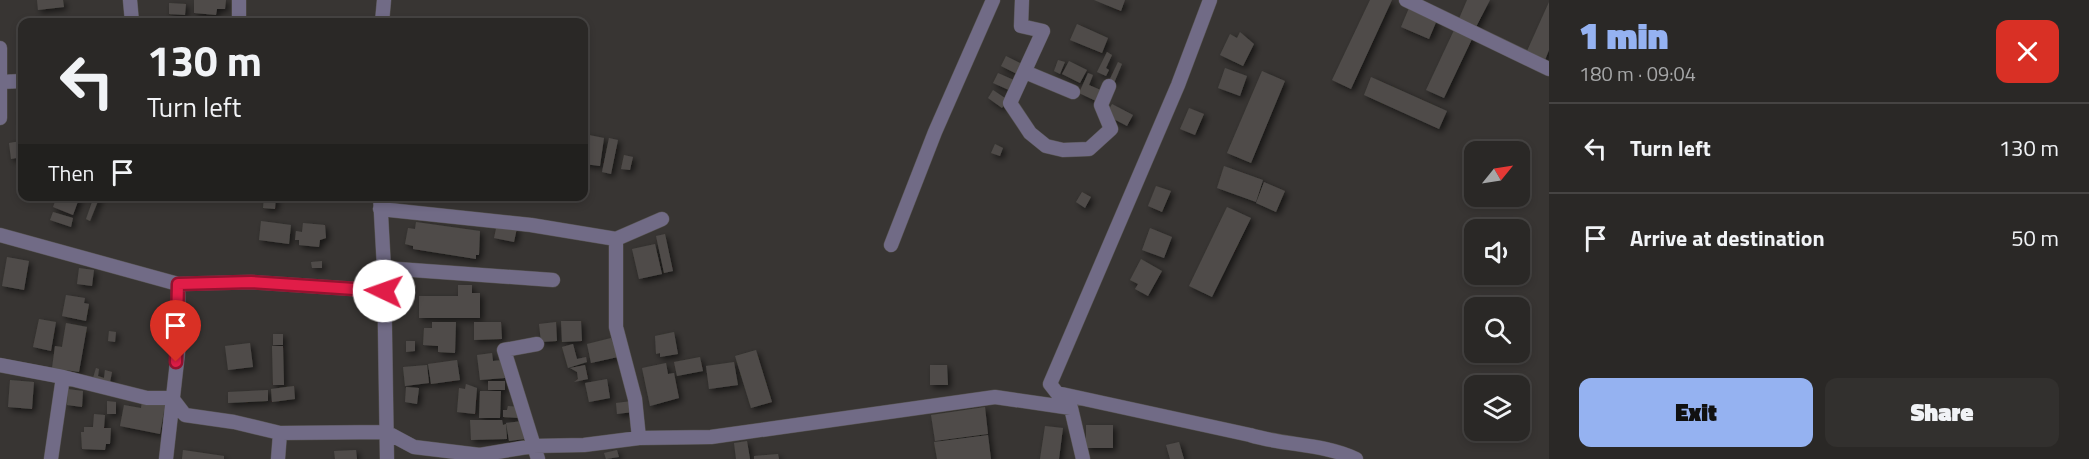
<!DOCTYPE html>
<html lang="en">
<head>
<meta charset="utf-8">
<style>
  :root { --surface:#2a2826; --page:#32302e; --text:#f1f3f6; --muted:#a5a6a7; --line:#464443; --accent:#95b2f1 }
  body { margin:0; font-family:"Titillium Web",sans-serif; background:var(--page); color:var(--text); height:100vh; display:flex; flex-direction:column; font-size:22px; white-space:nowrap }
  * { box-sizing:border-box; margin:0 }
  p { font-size:20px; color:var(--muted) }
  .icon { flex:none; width:33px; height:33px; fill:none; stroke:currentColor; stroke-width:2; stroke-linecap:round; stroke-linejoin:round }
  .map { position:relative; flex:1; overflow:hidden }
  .details { display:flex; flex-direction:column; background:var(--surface); width:540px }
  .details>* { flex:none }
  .banner { position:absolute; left:18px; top:18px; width:570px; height:183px; border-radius:12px; box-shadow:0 3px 9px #0003,0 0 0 2px var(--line); background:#2a2826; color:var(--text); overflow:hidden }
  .needle { width:39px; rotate:60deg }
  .fabs { position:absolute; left:1464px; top:141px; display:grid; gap:12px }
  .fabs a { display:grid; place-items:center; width:66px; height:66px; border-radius:12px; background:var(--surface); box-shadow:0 3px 9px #0003,0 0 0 2px var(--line); font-size:30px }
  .pin { position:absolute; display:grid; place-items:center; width:51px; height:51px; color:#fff; margin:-62px -26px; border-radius:50% 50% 50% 0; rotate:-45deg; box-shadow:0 0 6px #0007 }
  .pin .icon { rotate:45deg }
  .me { position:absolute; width:66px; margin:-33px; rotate:273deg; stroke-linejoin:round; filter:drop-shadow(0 0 4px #0008) }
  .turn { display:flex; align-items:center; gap:21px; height:126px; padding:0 30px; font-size:27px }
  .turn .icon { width:78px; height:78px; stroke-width:2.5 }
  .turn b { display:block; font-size:42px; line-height:51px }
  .then { display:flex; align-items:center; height:57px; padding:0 30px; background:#0003; gap:12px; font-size:22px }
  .round { display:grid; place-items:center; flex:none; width:63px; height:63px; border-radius:12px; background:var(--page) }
  .summary { display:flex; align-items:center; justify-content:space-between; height:102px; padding:0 30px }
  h1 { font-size:36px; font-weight:800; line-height:45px; color:var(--accent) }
  .action { display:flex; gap:12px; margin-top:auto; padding:12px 30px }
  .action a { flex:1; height:69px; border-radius:12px; background:var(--accent); color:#111; font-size:24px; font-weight:800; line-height:69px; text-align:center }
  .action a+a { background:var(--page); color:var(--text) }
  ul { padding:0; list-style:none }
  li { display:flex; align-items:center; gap:18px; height:90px; padding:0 30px; border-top:2px solid var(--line) }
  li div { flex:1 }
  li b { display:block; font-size:22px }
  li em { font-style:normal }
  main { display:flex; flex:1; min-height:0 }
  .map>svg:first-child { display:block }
  .building { fill:#4f4c49; filter:url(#shadow) }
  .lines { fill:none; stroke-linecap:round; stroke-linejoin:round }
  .minor-casing { stroke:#565351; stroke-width:15 }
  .minor { stroke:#716b86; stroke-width:14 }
  .route-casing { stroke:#92132f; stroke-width:15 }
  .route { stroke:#e11d48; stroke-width:10 }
</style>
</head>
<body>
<main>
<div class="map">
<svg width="1549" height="459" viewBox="0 0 1549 459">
  <defs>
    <filter id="shadow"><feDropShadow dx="3" dy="3" stdDeviation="3" flood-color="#0009"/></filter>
  </defs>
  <rect width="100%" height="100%" fill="#383533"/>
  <!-- building -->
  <path class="building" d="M37,0H63L64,7L38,10Z
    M194,0H226L225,9H217L216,15L194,13Z
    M1094,0H1125L1121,11Z
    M1370,0H1392L1351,89L1332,80Z
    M1467,0H1490L1475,29L1458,21Z
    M1549,2V50L1545,60L1527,51Z
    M169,3L186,4L185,15L169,14Z
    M1409,8L1437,20L1429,39L1401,27Z
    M1077,24L1108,38L1102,53L1070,40Z
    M1455,28L1473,37L1444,98L1426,90Z
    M1240,32L1254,44L1243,66L1220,55L1230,34L1237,38Z
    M1107,52L1112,55L1106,68L1109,70L1106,76L1097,72Z
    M1006,56L1024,65L1019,75L1001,66Z
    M1058,60L1065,62L1060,74L1054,71Z
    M1069,61L1087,70L1080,83L1062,74Z
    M1118,62L1122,64L1114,83L1109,81Z
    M1225,68L1247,76L1240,96L1218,88Z
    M1262,71L1285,81L1251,163L1227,153Z
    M998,73L1016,81L1011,91L993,83Z
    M1088,73L1093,75L1089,85L1103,91L1098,102L1079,93Z
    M1371,77L1447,111L1439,129L1364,95Z
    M993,90L1008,100L1002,108L988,98Z
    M1112,104L1133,115L1127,126L1106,115Z
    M1189,108L1204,114L1195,135L1180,129Z
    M18,109H22V125H19Z
    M584,134L604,138L600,166L584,164Z
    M609,138L618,140L611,174L602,172Z
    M21,141L22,157L11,159L9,143Z
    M995,144L1003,148L1000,156L991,153Z
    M624,155L633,157L630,170L621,169Z
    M1224,166L1263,180L1256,202L1217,188Z
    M1264,182L1285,191L1276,212L1256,203Z
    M1156,186L1171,191L1162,212L1148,206Z
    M1082,192L1091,197L1085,208L1076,202Z
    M57,196H80L73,215L53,207Z
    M87,196H100L90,221L86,219L93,199Z
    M264,196H276L275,209L263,208Z
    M1227,207L1251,218L1212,297L1189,286Z
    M53,212L73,218L71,227L50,220Z
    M261,221L291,225L289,244L259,240Z
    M416,222L480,231L479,255H476V259L413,249V246L405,244L408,228L415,229Z
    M303,223L325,225L326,238L320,240L319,247L299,245V240H295L296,231L302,232Z
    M497,224L517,228L514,242L494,238Z
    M1150,228L1172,237L1164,258L1142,250Z
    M665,234L673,271L664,273L656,236Z
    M655,244L662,274L639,279L632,249Z
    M7,257L29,261L24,290L2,286Z
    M1141,259L1162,271L1148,296L1135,289L1138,284L1130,280Z
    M322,261V268H312L311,262Z
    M79,268L94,270L92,286L77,284Z
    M458,285H472V293H480V318H419V296H458Z
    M66,295L85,298L84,303L89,304L86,321L62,316Z
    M39,319L56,322L51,351L33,347Z
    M561,321H581L582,341L562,342Z
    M432,322H456L455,353L438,352V346L423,345L424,328H432Z
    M474,322H501L502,339L474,340Z
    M556,322L557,341L541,342L539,324Z
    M66,323L87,327L79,372L52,368L55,346L62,347Z
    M109,331L116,332L115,342L108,341Z
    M674,332L678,354L660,357V353L656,354L655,336Z
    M273,334H283V345H273Z
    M611,338L618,357L591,363L587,344Z
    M406,341H415V351L406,352Z
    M250,343L253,367L228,370L225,346Z
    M573,344L577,359L586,357L587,362L568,368L562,347Z
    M272,346H283L284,385H273Z
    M756,350L772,402L751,408L735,356Z
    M492,353L493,361L503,360L505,378L480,380L477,355Z
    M700,357L703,371L677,376L674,362Z
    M457,360L460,380L431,384L428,364Z
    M734,362L738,385L709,389L706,366Z
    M666,363L668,374L674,373L679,398L650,406L642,368Z
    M427,365L429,383L405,386L403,367Z
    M585,365L588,379L574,382L578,379L577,372L570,368Z
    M930,365H947L948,385H930Z
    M96,368L99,369L98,376L104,378L105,370L112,372L110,382L93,378Z
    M607,379L610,398L589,402L585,383Z
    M10,380L34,382L32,409L8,407Z
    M488,381H505V390H488Z
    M466,384L477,388L475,414L457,412L459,388L465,389Z
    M294,386L295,399L272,402L271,389Z
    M406,387L419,388L417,404L405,402Z
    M68,389L83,391L82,407L67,405Z
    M268,390V401L228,403V392Z
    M480,391H501L500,418H479Z
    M107,401L116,402V414H107Z
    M142,401L165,405L160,434L120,426L124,405L141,408Z
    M632,401L633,412L617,414L616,403Z
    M508,406L520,407L519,418L503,417V410H507Z
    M985,407L988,434L935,441L931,415Z
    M94,414L105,415L104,428H111L110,444H106L105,450L82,449L81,432H84V427H93Z
    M470,420H502L503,425L506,424L507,439L471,440Z
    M523,421L525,439L509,441L506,423Z
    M1086,425H1113V448H1086Z
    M1045,426L1063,428L1059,459H1040Z
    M988,435L991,459H937L934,442Z
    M747,441L750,459H736L734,443Z
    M1179,442L1184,459H1170L1166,445Z
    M183,450L224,456V459H182Z
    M356,450L357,459H335L334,451Z
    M617,450L619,457L606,459L604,453Z
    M778,454L779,459H754V456Z"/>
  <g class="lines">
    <!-- minor casing -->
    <g class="minor-casing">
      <path id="minor" d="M130,0L132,22
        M1022,0L1021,26L1043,31L1010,103L1030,133L1046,146L1063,150L1089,149L1111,129L1101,105L1109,86
        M1210,0L1178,85L1050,384L1057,393L1250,435C1286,446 1322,443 1356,459
        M1406,0L1549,69
        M239,22V0
        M382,22L384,0
        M0,48V118
        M1025,72L1073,92
        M1,82L22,81
        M380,196L384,268L387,459
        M380,209L531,225L616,239L662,219
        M0,235L178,284L251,282L384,291
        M616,239V327L635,399L639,438
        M891,245L935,132L993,0
        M384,268L553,280
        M537,344L504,350L538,459
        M0,365L63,377
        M172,398L185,415L234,422L280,433L386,432L414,447L480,455L533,446L584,445L639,438L711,437L995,397L1071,408L1083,459
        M51,459L63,377L147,398H172
        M166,459L179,344L178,284
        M278,459L280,433"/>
    </g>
    <!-- minor -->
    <use href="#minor" class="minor"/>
  </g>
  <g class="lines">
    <!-- route casing -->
    <g class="route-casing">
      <path id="route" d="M176,362L178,284L251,282L384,291"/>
    </g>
    <!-- route -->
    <use href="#route" class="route"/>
  </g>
</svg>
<div class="fabs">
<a><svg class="needle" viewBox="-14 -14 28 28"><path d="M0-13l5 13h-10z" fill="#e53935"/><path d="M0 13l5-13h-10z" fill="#a5a6a7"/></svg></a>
<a><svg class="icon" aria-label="sound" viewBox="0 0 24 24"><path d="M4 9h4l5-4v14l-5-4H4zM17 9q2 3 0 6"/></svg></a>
<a><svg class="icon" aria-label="search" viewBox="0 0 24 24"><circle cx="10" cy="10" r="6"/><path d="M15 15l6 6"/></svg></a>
<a><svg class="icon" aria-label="layers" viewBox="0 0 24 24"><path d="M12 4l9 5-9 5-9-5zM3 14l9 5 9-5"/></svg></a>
</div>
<div class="pin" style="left:176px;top:362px;background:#d93025"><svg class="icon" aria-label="arrive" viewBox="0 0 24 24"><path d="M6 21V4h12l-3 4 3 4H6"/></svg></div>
<svg class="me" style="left:384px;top:291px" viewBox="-20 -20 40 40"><circle r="19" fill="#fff"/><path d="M0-13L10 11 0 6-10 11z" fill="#e11d48"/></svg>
<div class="banner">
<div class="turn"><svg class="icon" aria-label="left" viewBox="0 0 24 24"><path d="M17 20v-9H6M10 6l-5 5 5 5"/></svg><div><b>130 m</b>Turn left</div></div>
<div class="then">Then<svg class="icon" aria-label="arrive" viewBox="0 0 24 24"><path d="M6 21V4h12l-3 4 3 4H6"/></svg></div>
</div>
</div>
<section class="details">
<div class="summary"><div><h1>1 min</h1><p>180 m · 09:04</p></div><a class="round" style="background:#d93025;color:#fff"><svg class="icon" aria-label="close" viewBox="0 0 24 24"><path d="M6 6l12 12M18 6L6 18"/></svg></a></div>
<ul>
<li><svg class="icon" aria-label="left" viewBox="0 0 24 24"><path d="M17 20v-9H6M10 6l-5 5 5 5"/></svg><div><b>Turn left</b></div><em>130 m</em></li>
<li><svg class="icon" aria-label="arrive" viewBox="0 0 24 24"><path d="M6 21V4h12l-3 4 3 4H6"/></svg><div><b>Arrive at destination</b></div><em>50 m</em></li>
</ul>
<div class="action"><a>Exit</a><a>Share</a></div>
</section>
</main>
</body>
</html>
